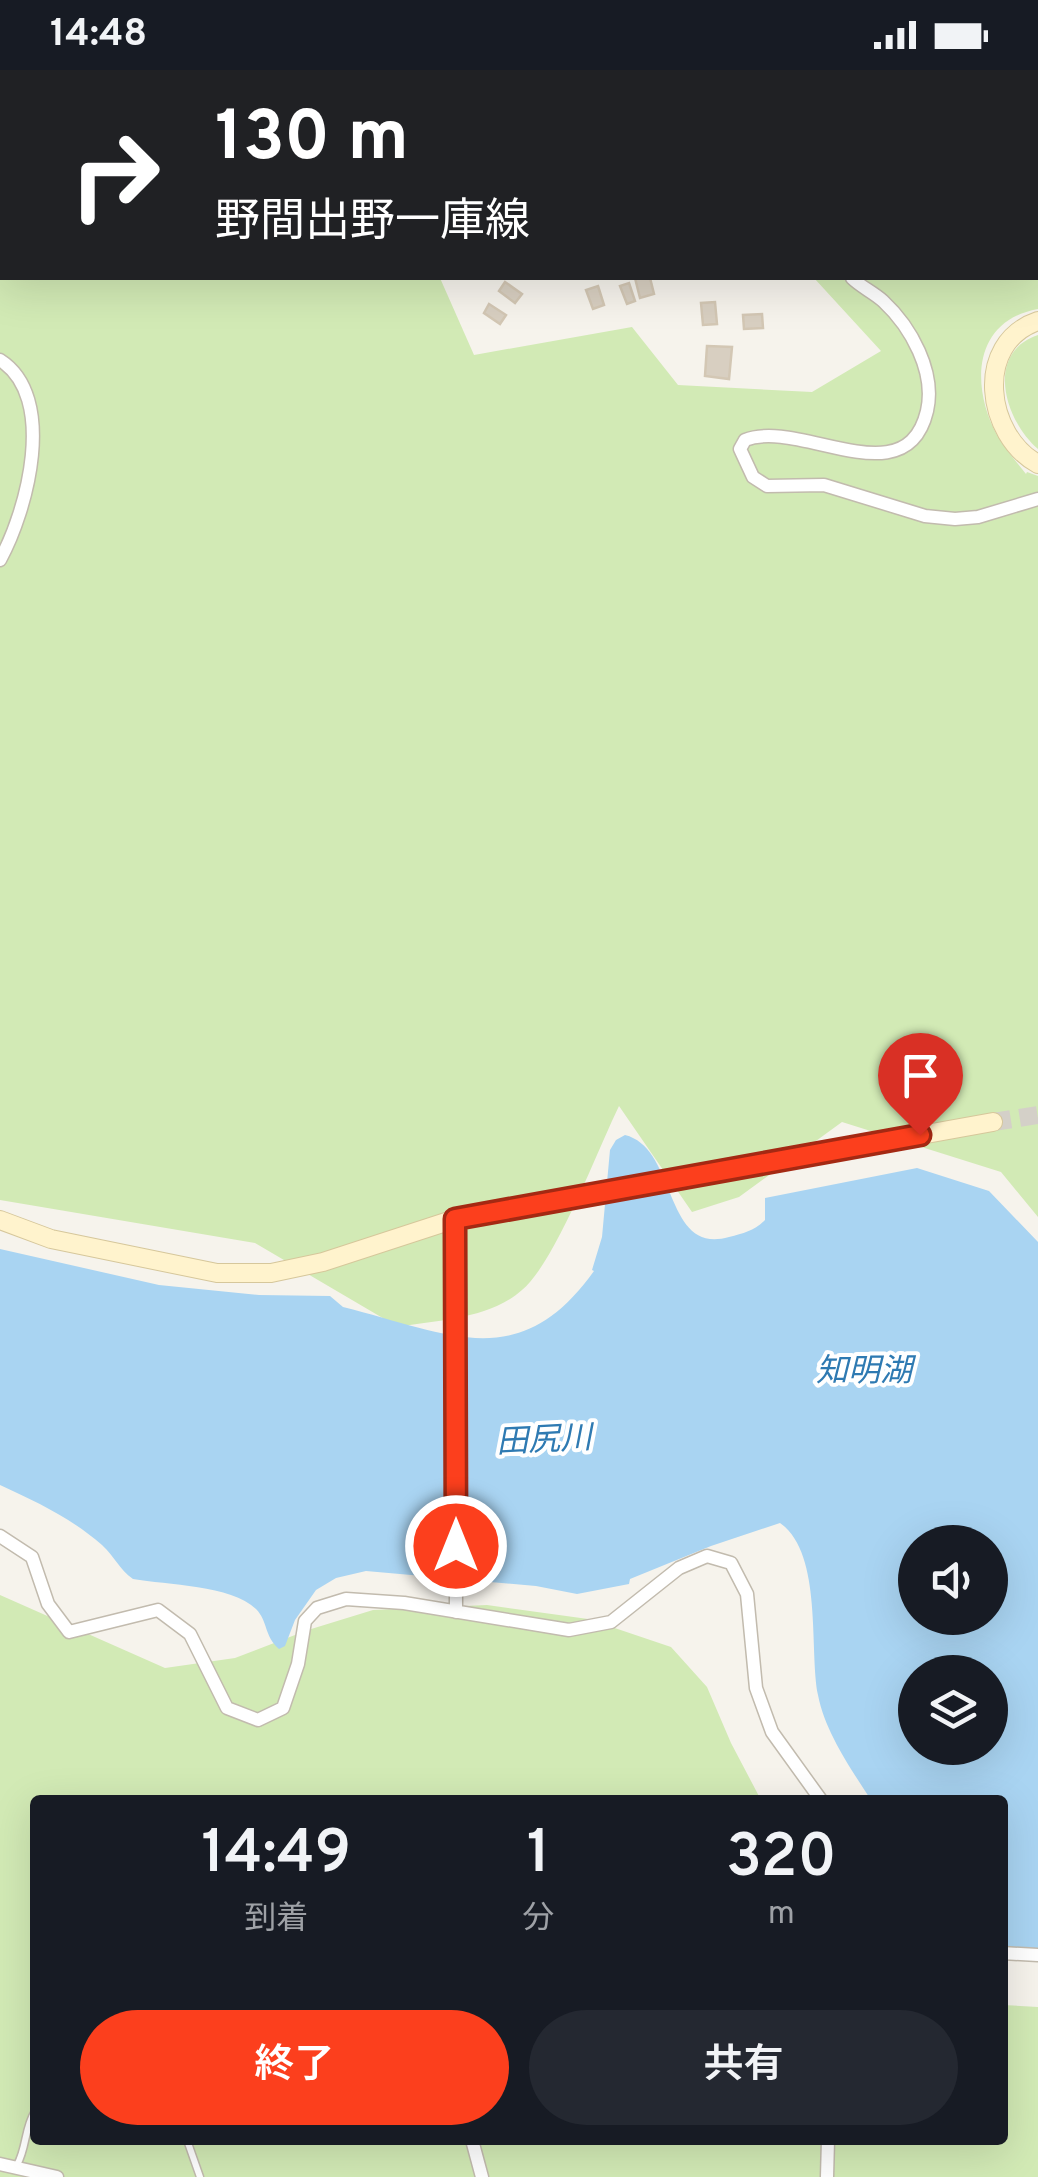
<!DOCTYPE html>
<html lang="ja">
<head>
<meta charset="utf-8">
<style>
  :root { --surface:#171b24; --page:#242831; --text:#f1f3f6; --muted:#9ea1a6; --accent:#fc3f1d }
  body { margin:0; font-family:Overpass,"Noto Sans JP",sans-serif; background:var(--page); color:var(--text); height:100vh; display:flex; flex-direction:column; font-size:38px; white-space:nowrap }
  * { box-sizing:border-box; margin:0 }
  p { font-size:32px; color:var(--muted) }
  .icon { flex:none; width:55px; height:55px; fill:none; stroke:currentColor; stroke-width:2; stroke-linecap:round; stroke-linejoin:round }
  .map { position:relative; flex:1; overflow:hidden }
  .details { position:absolute; left:30px; top:1725px; width:978px; height:350px; display:flex; flex-direction:column; background:var(--surface); border-radius:10px; box-shadow:0 10px 40px #0002 }
  .details>* { flex:none }
  .banner { position:absolute; left:0px; top:0px; width:1040px; height:210px; box-shadow:0 10px 40px #0002; background:#202124; color:#fff; overflow:hidden }
  .tools { position:absolute; left:898px; top:1455px; display:grid; gap:20px }
  .tools a { display:grid; place-items:center; width:110px; height:110px; border-radius:50%; background:var(--surface); box-shadow:0 10px 40px #0002; font-size:50px }
  .pin { position:absolute; display:grid; place-items:center; width:85px; height:85px; color:#fff; margin:-102px -42px; border-radius:50% 50% 50% 0; rotate:-45deg; box-shadow:0 0 10px #0007 }
  .pin .icon { rotate:45deg }
  .me { position:absolute; width:110px; margin:-55px; rotate:0deg; stroke-linejoin:round; filter:drop-shadow(0 0 8px #0008) }
  .turn { display:flex; align-items:center; gap:35px; height:210px; padding:0 50px; font-size:45px }
  .turn .icon { width:130px; height:130px; stroke-width:2.5 }
  .turn b { display:block; font-size:70px; line-height:85px }
  .eta { display:flex; justify-content:space-evenly; align-items:center; height:170px; text-align:center }
  .eta b { font-size:60px; font-weight:600; line-height:70px }
  .button { display:flex; gap:20px; margin-top:auto; padding:20px 50px }
  .button a { flex:1; height:115px; border-radius:60px; background:var(--accent); color:#fff; font-size:40px; font-weight:600; line-height:115px; text-align:center }
  .button a+a { background:var(--page); color:var(--text) }
  .status { display:flex; justify-content:space-between; align-items:center; height:70px; padding:0 50px; background:var(--surface); direction:ltr }
  .status svg { height:28px; fill:currentColor }
  .map>svg:first-child { display:block }
  .green { fill:#d2eab5 }
  .water { fill:#a9d4f2; fill-rule:evenodd }
  .building { fill:#d8cfc1; stroke:#d3c7b4; stroke-width:2.5 }
  .lines { fill:none; stroke-linecap:round; stroke-linejoin:round }
  .secondary-tunnel { stroke:#d4d0c8; stroke-width:18; stroke-dasharray:18 9; stroke-linecap:butt }
  .lane-casing { stroke:#c2bbae; stroke-width:9 }
  .street-casing { stroke:#c2bbae; stroke-width:15 }
  .secondary-casing { stroke:#d6c79b; stroke-width:20 }
  .lane { stroke:#fff; stroke-width:6 }
  .street { stroke:#fff; stroke-width:12 }
  .secondary { stroke:#fff3cd; stroke-width:18 }
  .route-casing { stroke:#a42913; stroke-width:25 }
  .route { stroke:#fc3f1d; stroke-width:18 }
  .labels { text-anchor:middle; stroke-width:8; stroke-linejoin:round; paint-order:stroke }
  .water-label { font-size:32px; font-style:italic; fill:#2e7ab2; stroke:#fff }
</style>
</head>
<body>
<div class="status"><b>14:48</b><svg viewBox="0 0 49 12"><path d="M0 12V9h3v3zM5 12V6h3v6zM10 12V3h3v9zM15 12V0h3v12zM26 1h20v11H26zM47 4h2v5h-2z"/></svg></div>
<div class="map">
<svg width="1038" height="2107" viewBox="0 0 1038 2107">
  <rect width="100%" height="100%" fill="#f6f3ec"/>
  <!-- green -->
  <path class="green" d="M0,0L224,2H2V208H440L474,285L632,257L678,315L812,322L881,281L814,208H1038V120V239C972,251 971,317 997,365C1005,379 1016,391 1026,404L1027,402L1038,406V1147L1001,1102L842,1052L739,1127L692,1142L619,1036C598,1079 555,1193 522,1220C490,1249 438,1250 398,1257L255,1173L0,1130Z
    M892,0H1038V99V2H887Z
    M1038,265V379C1005,351 984,283 1038,265Z
    M0,1525L165,1598L235,1588L308,1560L373,1540L487,1535L588,1549L671,1577L707,1617L731,1673L761,1730H35V2070H1002L1003,1935L1038,1937V2107H0Z"/>
  <!-- water -->
  <path class="water" d="M625,1065C678,1078 663,1186 729,1167C744,1163 754,1161 765,1150V1128L917,1098L989,1121L1038,1172V1883L1003,1877L1002,1730H871C851,1699 825,1662 818,1625C809,1579 823,1483 780,1453L711,1476L630,1509L629,1514L577,1524L536,1516L366,1501L336,1508L316,1520L295,1550L285,1576L279,1579C264,1566 268,1551 256,1539C231,1515 167,1515 133,1509C119,1499 115,1487 102,1475C71,1448 37,1432 0,1415V1179L159,1215L259,1225L330,1226L343,1237C448,1263 519,1306 594,1201L592,1200L602,1167L610,1080L616,1070ZM915,1472H990V1548H915ZM915,1602H990V1678H915Z"/>
  <!-- building -->
  <path class="building" d="M635,208H650L654,224L640,228Z
    M505,212L522,224L515,233L499,221Z
    M629,213L635,231L627,234L620,216Z
    M598,216L604,235L593,239L586,220Z
    M715,232L717,254L703,255L701,233Z
    M489,234L506,245L500,254L484,243Z
    M762,244L763,258L744,259L743,245Z
    M707,276L732,277L729,309L705,306Z"/>
  <g class="lines">
    <!-- secondary-tunnel -->
    <path class="secondary-tunnel" d="M993,1052L1038,1045"/>
    <!-- lane casing -->
    <g class="lane-casing">
      <path id="lane" d="M187,2070L200,2107
        M17,2095C27,2077 24,2059 35,2041"/>
    </g>
    <!-- street casing -->
    <g class="street-casing">
      <path id="street" d="M398,0V2
        M584,0L585,2
        M852,208C861,217 873,222 883,231C911,257 936,302 927,341C906,429 800,348 745,370L740,379L753,407L767,416L824,415L925,446L955,449L978,447L1038,429
        M0,290C58,327 27,441 0,490
        M455,1149L456,1542
        M0,1466L32,1487L48,1534L69,1562L158,1540L190,1564L227,1638L258,1650L283,1638L298,1594L305,1551L317,1538L346,1529L404,1533L569,1560L611,1552L679,1498L707,1486L731,1493L747,1524L756,1618L772,1662L821,1730
        M1002,1883L1038,1885
        M472,2070L482,2107
        M0,2094L57,2107
        M827,2107L828,2070"/>
    </g>
    <!-- secondary casing -->
    <g class="secondary-casing">
      <path id="secondary" d="M617,0L618,2
        M1038,251C973,273 986,366 1038,394
        M0,1150L51,1169L217,1203H271L323,1192L455,1149L993,1052"/>
    </g>
    <!-- lane -->
    <use href="#lane" class="lane"/>
    <!-- street -->
    <use href="#street" class="street"/>
    <!-- secondary -->
    <use href="#secondary" class="secondary"/>
  </g>
  <g class="lines">
    <!-- route casing -->
    <g class="route-casing">
      <path id="route" d="M456,1476L455,1149L920,1065"/>
    </g>
    <!-- route -->
    <use href="#route" class="route"/>
  </g>
  <g class="labels">
    <!-- water labels -->
    <g class="water-label">
      <text x="864" y="1311">知明湖</text>
      <text transform="translate(544 1369) rotate(-3)" y="11">田尻川</text>
    </g>
  </g>
</svg>
<div class="tools">
<a><svg class="icon" aria-label="sound" viewBox="0 0 24 24"><path d="M4 9h4l5-4v14l-5-4H4zM17 9q2 3 0 6"/></svg></a>
<a><svg class="icon" aria-label="layers" viewBox="0 0 24 24"><path d="M12 4l9 5-9 5-9-5zM3 14l9 5 9-5"/></svg></a>
</div>
<div class="pin" style="left:920px;top:1065px;background:#d93025"><svg class="icon" aria-label="arrive" viewBox="0 0 24 24"><path d="M6 21V4h12l-3 4 3 4H6"/></svg></div>
<svg class="me" style="left:456px;top:1476px" viewBox="-20 -20 40 40"><circle r="17" fill="#fc3f1d" stroke="#fff" stroke-width="3"/><path d="M0-11L8 9 0 5-8 9z" fill="#fff"/></svg>
<div class="banner">
<div class="turn"><svg class="icon" aria-label="right" viewBox="0 0 24 24"><path d="M7 20v-9h11M14 6l5 5-5 5"/></svg><div><b>130 m</b>野間出野一庫線</div></div>
</div>
<section class="details">
<div class="eta">
<div><b>14:49</b><p>到着</p></div>
<div><b>1</b><p>分</p></div>
<div><b>320</b><p>m</p></div>
</div>
<div class="button"><a>終了</a><a>共有</a></div>
</section>
</div>
</body>
</html>
